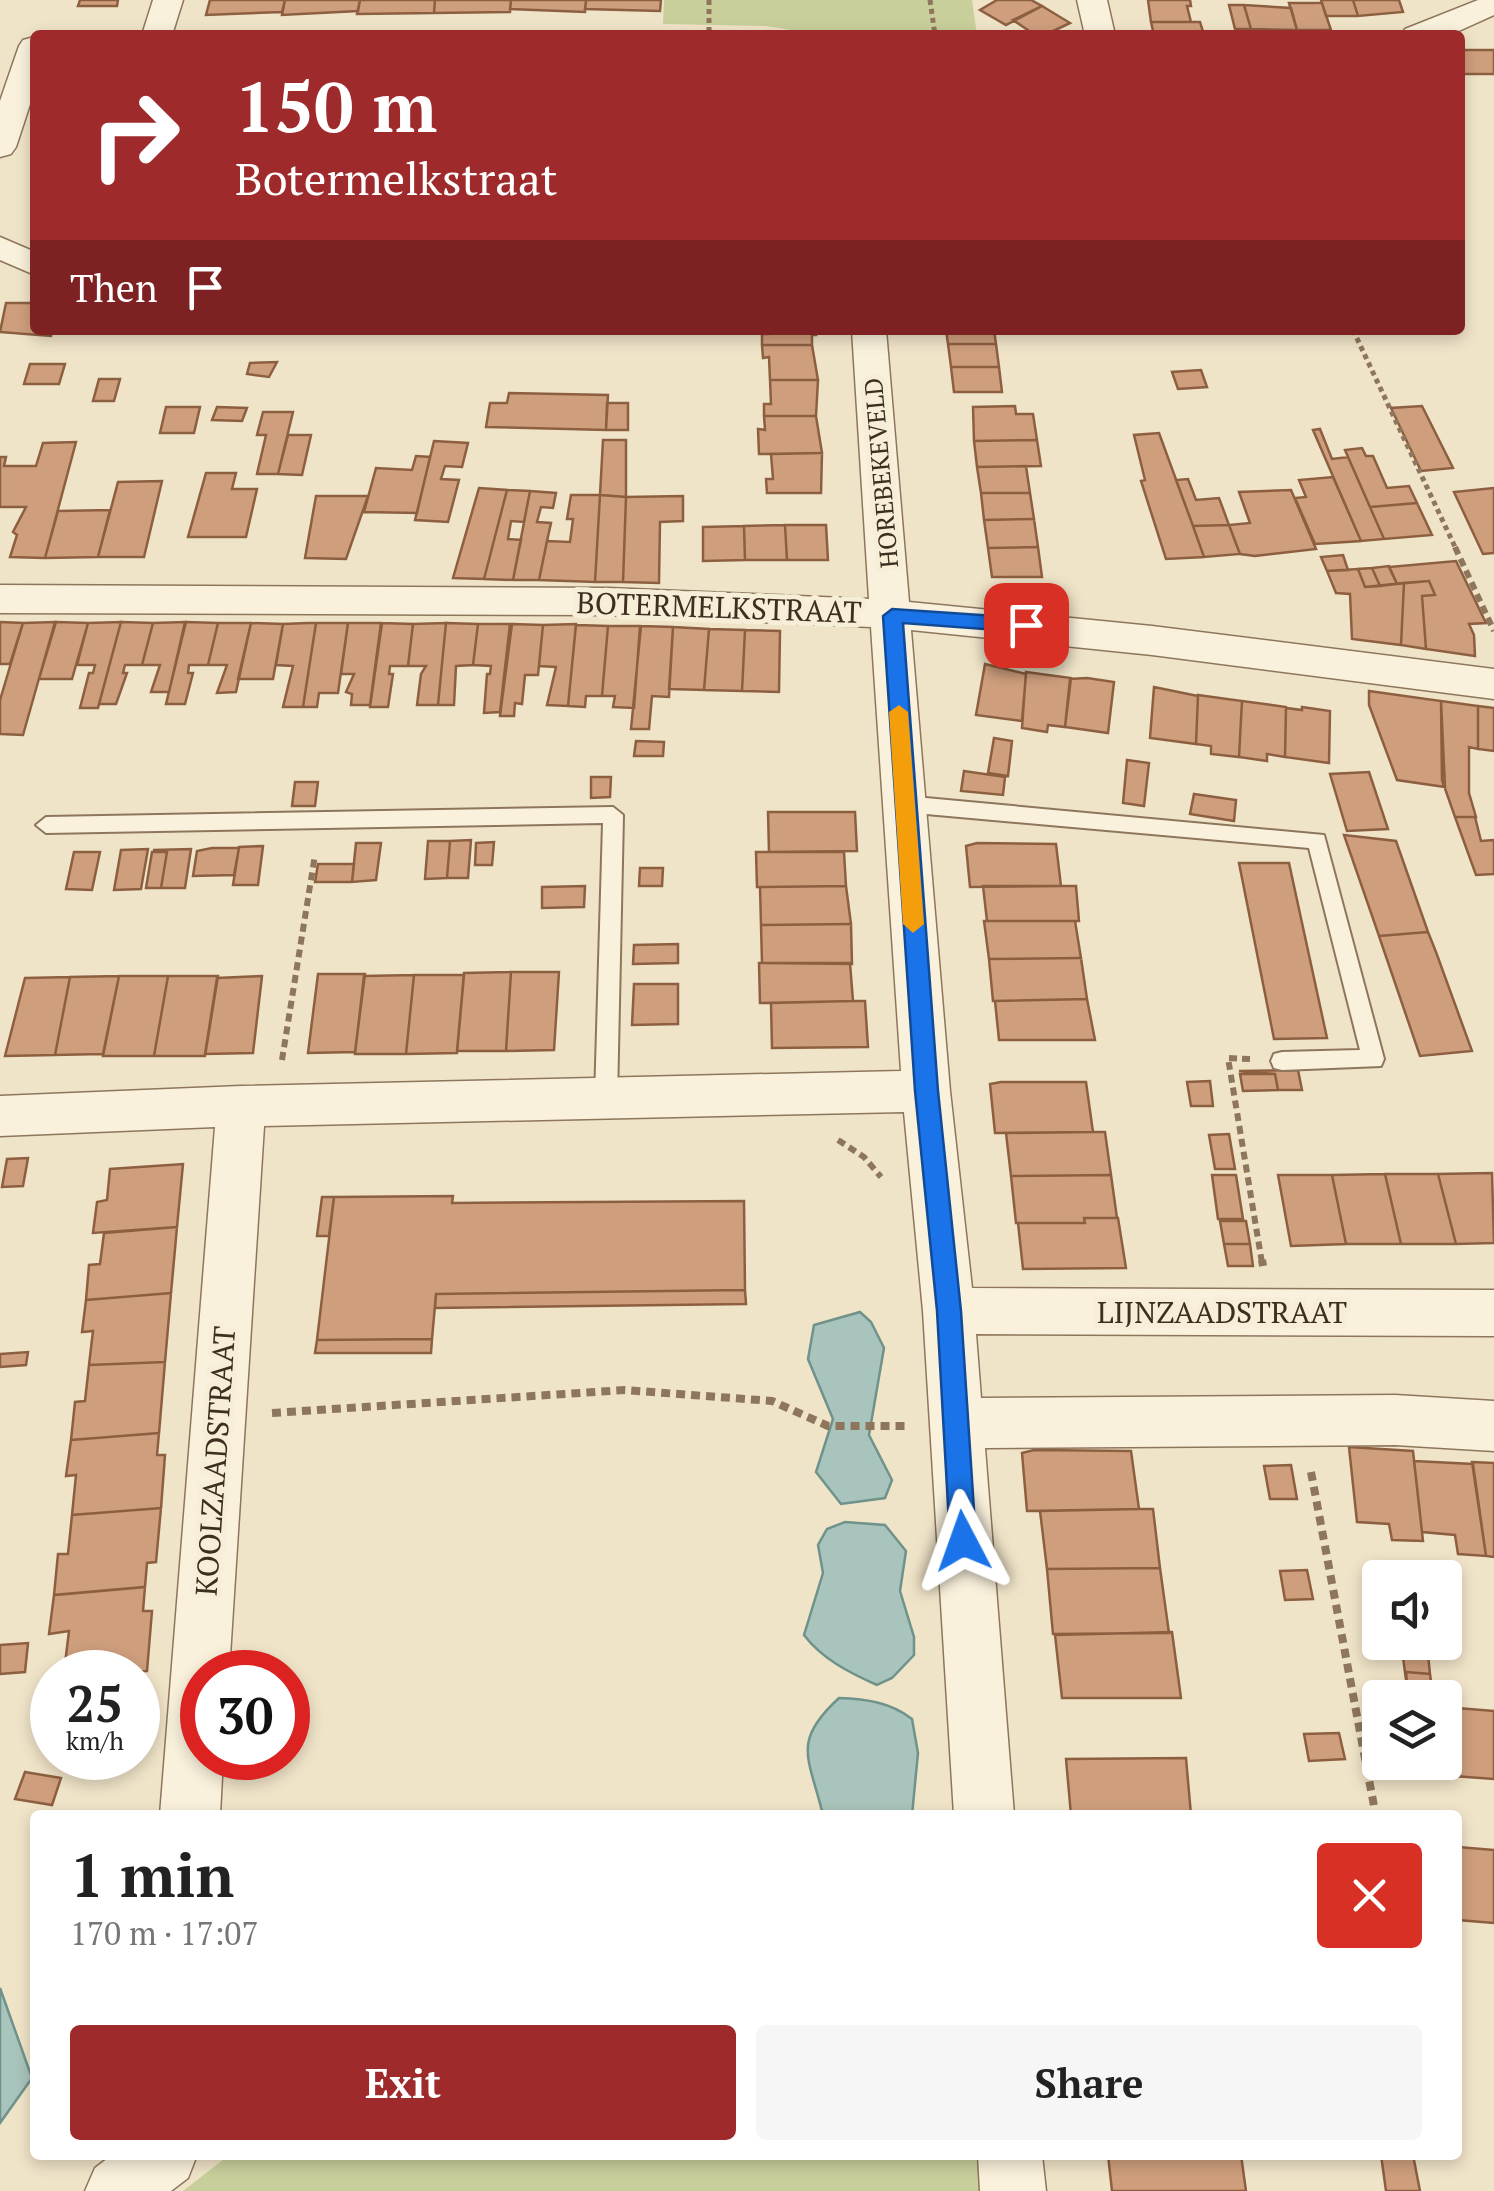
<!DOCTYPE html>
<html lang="en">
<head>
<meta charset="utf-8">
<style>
  :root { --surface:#fff; --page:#f6f6f6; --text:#222; --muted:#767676; --accent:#9e2a2b }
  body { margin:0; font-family:"PT Serif",serif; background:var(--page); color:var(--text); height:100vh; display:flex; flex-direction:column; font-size:38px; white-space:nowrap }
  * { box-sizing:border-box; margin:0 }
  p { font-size:32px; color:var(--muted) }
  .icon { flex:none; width:55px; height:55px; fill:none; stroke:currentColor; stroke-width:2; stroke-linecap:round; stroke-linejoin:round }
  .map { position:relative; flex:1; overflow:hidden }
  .sheet { position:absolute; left:30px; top:1810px; width:1432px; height:350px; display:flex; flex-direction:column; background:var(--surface); border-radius:10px; box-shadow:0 5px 15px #0003 }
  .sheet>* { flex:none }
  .hud { position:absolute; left:30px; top:30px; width:1435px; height:305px; border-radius:10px; box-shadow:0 5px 15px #0003; background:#9e2a2b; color:#fff; overflow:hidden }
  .buttons { position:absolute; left:1362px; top:1560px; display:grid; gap:20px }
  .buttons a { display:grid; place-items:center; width:100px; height:100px; border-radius:10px; background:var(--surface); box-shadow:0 5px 15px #0003; font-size:50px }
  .speed { position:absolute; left:30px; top:1650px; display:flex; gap:20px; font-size:50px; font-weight:700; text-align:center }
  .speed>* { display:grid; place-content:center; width:130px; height:130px; border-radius:50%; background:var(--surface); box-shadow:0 5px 15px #0003; line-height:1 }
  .speed small { font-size:25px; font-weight:400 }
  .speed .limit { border:15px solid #d22; background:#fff; color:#111 }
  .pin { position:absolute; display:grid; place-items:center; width:85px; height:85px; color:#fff; margin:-42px; border-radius:20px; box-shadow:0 5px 15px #0006 }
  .me { position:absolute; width:110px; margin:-55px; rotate:356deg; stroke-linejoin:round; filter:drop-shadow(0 0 8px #0008) }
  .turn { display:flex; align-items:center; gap:35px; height:210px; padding:0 40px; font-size:45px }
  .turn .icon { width:130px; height:130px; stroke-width:2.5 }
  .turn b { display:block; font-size:70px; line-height:85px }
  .then { display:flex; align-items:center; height:95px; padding:0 40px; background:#0003; gap:20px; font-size:38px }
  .round { display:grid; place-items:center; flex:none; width:105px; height:105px; border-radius:10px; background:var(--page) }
  .overview { display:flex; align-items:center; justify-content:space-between; height:170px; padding:0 40px }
  h1 { font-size:60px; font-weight:700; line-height:75px }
  .primary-button { display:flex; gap:20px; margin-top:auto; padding:20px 40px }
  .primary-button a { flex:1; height:115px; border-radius:10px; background:var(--accent); color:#fff; font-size:40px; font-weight:700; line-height:115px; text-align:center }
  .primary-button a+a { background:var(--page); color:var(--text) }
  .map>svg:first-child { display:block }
  .green { fill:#c9cf9b }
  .water { fill:#a9c4bc; stroke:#6f938a; stroke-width:2.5 }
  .building { fill:#cf9f7d; stroke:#8d5f41; stroke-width:2.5 }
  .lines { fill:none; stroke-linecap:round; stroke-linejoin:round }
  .lane-casing { stroke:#8d765c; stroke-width:4 }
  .street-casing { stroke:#8d765c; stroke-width:3 }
  .path-far2 { stroke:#8d765c; stroke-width:5; stroke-dasharray:5 4; stroke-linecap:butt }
  .path-far1 { stroke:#8d765c; stroke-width:6; stroke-dasharray:8 5; stroke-linecap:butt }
  .path { stroke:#8d765c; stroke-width:8; stroke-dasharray:9 6; stroke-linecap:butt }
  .lane { fill:#faf1dc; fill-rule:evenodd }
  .street { fill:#faf1dc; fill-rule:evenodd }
  .route { fill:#1a73e8; stroke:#114b97; stroke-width:2.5 }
  .slow { fill:#f59e0b }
  .labels { text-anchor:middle; stroke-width:10; stroke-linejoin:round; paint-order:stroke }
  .far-street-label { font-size:25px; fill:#3d2e20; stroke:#f7eed8 }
  .street-label { font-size:30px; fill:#3d2e20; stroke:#f7eed8 }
</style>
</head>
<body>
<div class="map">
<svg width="1494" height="2191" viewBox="0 0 1494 2191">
  <rect width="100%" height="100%" fill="#f0e4c8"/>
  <!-- green -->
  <path class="green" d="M664,0H972L977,35H824L765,26L663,24Z
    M246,2155H980L982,2191H183L228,2156Z"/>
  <!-- water -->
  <path class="water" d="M860,1312L871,1322L884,1348L869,1435L892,1480L885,1498L841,1504L816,1472L833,1419L808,1359L814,1325Z
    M845,1522L885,1525L906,1551L900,1591L914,1637V1655L892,1678L877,1685C850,1673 822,1659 804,1635L823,1573L818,1545L827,1529Z
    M839,1698C866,1699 890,1702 912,1719L918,1753L912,1815H823C809,1757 791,1742 839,1698Z
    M0,1988L32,2078L0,2123Z"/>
  <!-- building -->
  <path class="building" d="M80,0H118L117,6H78Z
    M210,0H285L282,12L206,15Z
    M285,0H360L358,11L282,15Z
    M360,0H435L434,13L357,14Z
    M435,0H511L510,12L434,13Z
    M511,0H586L585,12L510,9Z
    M586,0H661L660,11L585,9Z
    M997,0H1031L1042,6L1006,25L980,10Z
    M1148,0H1190L1191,6H1187L1191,22H1151Z
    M1321,0H1353L1358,16H1326Z
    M1353,0H1399L1403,12L1358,16Z
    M1289,3H1322L1331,30H1297Z
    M1229,5H1244L1251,29H1235Z
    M1244,5L1291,8L1297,30L1251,29Z
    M1042,6L1070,23L1045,35H1035L1013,20Z
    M1151,22H1200L1204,35H1154Z
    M1460,50H1494V74H1460Z
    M6,303H35V330H52L51,336L0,332Z
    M768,330H815L816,335H812V345H762V334H768Z
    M946,330H994L996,344H948Z
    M948,344H996L999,367H951Z
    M762,345H812L818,380H770L769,357L763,358Z
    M277,362L269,377L247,374L250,363Z
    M30,364H65L59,384H24Z
    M951,367H999L1002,392H954Z
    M1201,370L1207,387L1178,389L1172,372Z
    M99,379H120L114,401H93Z
    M770,380H818L816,416H764V404H771Z
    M509,393L608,395L606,430L486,427L490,403H507Z
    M607,403H628V430H606Z
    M1015,406L1016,414H1033L1037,440L974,441L973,407Z
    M1422,406L1453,468L1421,471L1391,408Z
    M166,407H200L194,433H160Z
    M217,407L247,408L242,421L212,420Z
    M263,412H293L278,474H257L266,435H257Z
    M764,416H816L822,453L759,454L758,429L765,430Z
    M1320,429L1332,459L1348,457L1384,539L1361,541L1313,430Z
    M1159,433L1193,526L1204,557L1166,559L1141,481L1145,480L1134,435Z
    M288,435H311L302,475L278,474Z
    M603,440H626V497L600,495Z
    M1037,440L1041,466L977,467L974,441Z
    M434,441L468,443L462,467L445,466L441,479L459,480L448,522L415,520Z
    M76,442L45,558L10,557L17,535L13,532L26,507H0V457H6L4,466H36L43,443Z
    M1362,448L1366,456H1373L1387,488L1409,486L1417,503L1370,507L1345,450Z
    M822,453L821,493H767L766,479H773L771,454Z
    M416,456L430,457L417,513L364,512L376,468L412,470Z
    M1026,466L1030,493H981L977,467Z
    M206,473H236L232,489H257L246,537H188Z
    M1333,477L1361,541L1315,544L1295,498L1306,497L1299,480Z
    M1188,479L1196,500L1219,498L1229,525L1193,526L1176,480Z
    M162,481L144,557H98L118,482Z
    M479,488L507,490L484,579L453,578Z
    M1494,488V553L1483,554L1454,492Z
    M507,490L530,491L524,522L511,521L508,539L521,540L513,580L484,579Z
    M1291,490L1316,549L1255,556L1240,554L1229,525L1250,523L1239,492Z
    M530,491L556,493L553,508L541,507L537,522L551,523L547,541L539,580H513Z
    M981,493H1030L1034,519L984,520Z
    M571,495H600L595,582L539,580L547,541L570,542L573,519H567Z
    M600,495L626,497L623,582H595Z
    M316,496H368L346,559L305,558Z
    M683,496V521L660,522L659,583L623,582L626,497Z
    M1417,503L1432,535L1384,539L1370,507Z
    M110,510L98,557L45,558L58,511Z
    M1034,519L1038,547L988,548L984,520Z
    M785,525L787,560H745L744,526Z
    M785,525H826L828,560H787Z
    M1229,525L1240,554L1204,557L1193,526Z
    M744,526L745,560L703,561V527Z
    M1038,547L1042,577H992L988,548Z
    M1343,555L1348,570L1327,571L1321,557Z
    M1456,561L1486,623L1469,624L1474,635L1475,656L1426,649L1422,596L1435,595L1429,581L1397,584L1389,567Z
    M1389,566L1397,584L1380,586L1372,568Z
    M1372,568L1380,586L1365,587L1358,569Z
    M1358,569L1365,587L1404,583L1401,645L1352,639L1350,594L1336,593L1327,571Z
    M1429,581L1435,595L1422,596L1426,649L1401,645L1404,583Z
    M0,622L23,623L10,664H0Z
    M55,622L23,735L0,734V700L23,623Z
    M56,622L88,623L72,679H39Z
    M121,622L153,623L142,665H125L123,673H127L116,704H99Z
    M121,622L98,708H80L89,673H93L95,665H77L88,623Z
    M185,622L169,692H151L160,665H142L153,623Z
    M186,622L218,623L208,665H189L188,673H193L185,704H166Z
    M218,623H251L236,692L217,693L227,665H208Z
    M251,623L283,624L273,679H238Z
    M308,623H316L303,707H283L293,666L276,665L283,624Z
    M316,623H348L338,693H319L317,707H303Z
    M348,623H381L370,705H351L352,694L346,692L354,674H341Z
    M382,623L413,624L408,666H390L389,674H393L388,707H370Z
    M446,623L438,705H417L421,674L426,666H408L413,624Z
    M446,623L478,624L473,665L456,666L454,705H438Z
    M478,624H510L500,712L484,713L487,674H490L491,666L473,665Z
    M512,624L543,625L538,675H525L522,704L515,703L514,716H500Z
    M576,624L568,706L547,705L556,667L539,666L543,625Z
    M576,625L608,626L602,696H586L585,707L568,706Z
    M608,626H640L634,708L613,707L615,696H602Z
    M641,626L673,627L669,697L652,696L649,729H631Z
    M673,627L709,629L704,690L669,689Z
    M709,629L745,630L742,691L704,690Z
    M745,630L780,631L779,692L742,691Z
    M985,664L1026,674L1022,721L976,715Z
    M1026,672L1071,678L1065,727L1048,725L1047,732L1022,728Z
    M1087,678L1114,682L1108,733L1065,727L1070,679Z
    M1154,687L1198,696L1196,744L1150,738Z
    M1369,691L1441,701L1445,787L1397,780L1369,705Z
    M1198,695L1242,701L1239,757L1211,754V746L1196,744Z
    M1242,701L1286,707L1285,757L1267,754V761L1239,757Z
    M1441,701L1478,706V749L1469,747V793L1476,817H1455L1442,780Z
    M1478,706L1494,708V751L1478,749Z
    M1302,707L1330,711L1329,763L1285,757L1286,708L1302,710Z
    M994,738L1012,741L1008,776L988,773Z
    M636,741L664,742L663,756H634Z
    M1127,760L1149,763L1144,806L1123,803Z
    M964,771L1005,777L1003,795L961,791Z
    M1369,772L1388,829L1347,831L1330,774Z
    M591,777H611L610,797L591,798Z
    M295,782H318L315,806H292Z
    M1194,794L1236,800L1234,821L1190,814Z
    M768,812H855L857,851L769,852Z
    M1455,817H1475L1481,841L1494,840V874L1476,875Z
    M1344,835L1396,841L1428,932L1379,936Z
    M471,840L468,878H447L450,841Z
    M428,841H450L447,878L425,879Z
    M494,842L492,865H475L476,843Z
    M356,843H381L376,880L352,882Z
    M977,843L1056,844L1061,886L970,887L966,846Z
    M263,846L258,885H233L239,847Z
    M212,848H239L234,875L193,876L197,851Z
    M148,849L141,889L114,890L121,850Z
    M191,849L185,888H161L167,852L153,850Z
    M74,852H100L92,890L66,889Z
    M152,852H167L161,888H146Z
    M756,852H844L846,886L757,887Z
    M1239,863H1289L1327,1038L1274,1039Z
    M318,864H354L352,882H315Z
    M640,868H663L662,886H639Z
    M585,886L584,907L542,908V887Z
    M846,886L851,924L761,925L760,887Z
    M983,886H1076L1079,921H987Z
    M984,921H1075L1081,958L989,959Z
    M851,924L852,964L762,963L761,925Z
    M1428,932L1436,952L1472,1051L1420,1056L1379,936Z
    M678,944V963L633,964L634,945Z
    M1081,958L1087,999L993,1001L989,959Z
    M759,963H850L853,1001L760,1003Z
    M511,972H559L554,1050L506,1051Z
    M511,972L506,1051H457L464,973Z
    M318,974H365L355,1052L308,1053Z
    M414,975H464L457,1053L406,1054Z
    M414,975L406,1054H355L364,976Z
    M119,976L103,1054L55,1055L70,977Z
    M119,976H168L154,1056H103Z
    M168,976H218L205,1056H154Z
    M262,976L253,1053L205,1054L217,978Z
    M70,977L55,1055L5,1056L25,978Z
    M634,984H678V1024L632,1025Z
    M1087,999L1095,1040H999L995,1001Z
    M853,1001H865L868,1047L772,1048L771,1003Z
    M1298,1070L1302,1090H1278L1275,1074L1239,1071Z
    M1240,1074H1275L1278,1090L1243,1091Z
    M1210,1081L1213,1106H1191L1187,1082Z
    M1001,1082H1086L1093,1132L995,1133L990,1084Z
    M1093,1132H1105L1111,1175L1011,1176L1006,1133Z
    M1229,1134L1235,1169H1215L1209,1135Z
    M28,1158L23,1186L2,1187L7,1159Z
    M183,1164L177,1227L93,1233L97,1202L107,1200L110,1169Z
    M1492,1173L1494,1243L1456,1244L1438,1174Z
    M1385,1174L1401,1244H1346L1332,1175Z
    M1385,1174H1438L1456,1244H1401Z
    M1111,1175L1117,1218H1084L1085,1223H1016L1011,1176Z
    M1212,1175H1236L1243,1219H1218Z
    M1278,1175H1332L1346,1244L1291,1246Z
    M453,1196L452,1203L744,1201L745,1290L436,1294L432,1339L317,1340L334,1197Z
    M322,1197H334L329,1236H317Z
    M1084,1218H1118L1126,1268L1023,1269L1018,1223H1085Z
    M1220,1221H1246L1250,1244H1224Z
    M177,1227L171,1293L86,1300L89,1265L100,1264L104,1233Z
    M1224,1244H1250L1253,1266H1228Z
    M745,1290L746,1304L435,1308L436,1294Z
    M171,1293L165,1362L89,1365L93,1331L82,1332L86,1300Z
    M432,1339L431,1353H315L317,1340Z
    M28,1352L26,1365L0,1367V1354Z
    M165,1362L159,1433L71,1440L75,1402L85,1401L89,1365Z
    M159,1433L157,1455H165L161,1508L72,1515L76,1475L66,1476L71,1440Z
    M1349,1447L1413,1451L1423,1541L1392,1540L1389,1524L1357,1522Z
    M1034,1450L1131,1451L1139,1509L1027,1511L1022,1453Z
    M1414,1461L1473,1464L1486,1556L1458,1554L1455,1535L1422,1532Z
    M1472,1462L1494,1463V1557L1486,1556Z
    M1291,1465L1297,1499H1270L1264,1466Z
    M161,1508L156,1562L147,1563L145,1587L54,1595L58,1554H68L72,1515Z
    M1139,1509H1153L1160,1568L1047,1569L1040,1511Z
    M1160,1568L1169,1633L1053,1634L1047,1569Z
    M1307,1570L1313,1599L1285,1600L1280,1571Z
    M145,1587L143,1611H152L147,1671L64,1672L69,1631L49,1634L54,1595Z
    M1172,1632L1181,1698H1062L1055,1635Z
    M1401,1642L1427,1645L1430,1674L1406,1672L1408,1695Z
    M28,1643L25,1672L0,1674V1645Z
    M1406,1672L1430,1674L1433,1697L1408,1695Z
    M1445,1707L1494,1711V1779L1385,1771V1762H1445Z
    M1339,1733L1345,1759L1309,1761L1304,1734Z
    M1186,1758L1191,1815H1071L1066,1759Z
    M25,1772L61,1778L52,1805L15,1799Z
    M1458,1847L1494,1850V1923L1458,1920Z
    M1108,2155H1241L1246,2191H1112Z
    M1381,2155H1413L1420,2191H1386Z"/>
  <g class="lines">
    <!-- lane casing -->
    <g class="lane-casing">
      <path id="lane" d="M904,796L1324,835L1384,1059L1381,1066L1282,1070L1274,1068L1271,1061L1274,1054L1282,1052L1360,1050L1309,848L904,812L894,804Z
        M613,807L623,815L617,1099L614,1106H598L595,1099L603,823L46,833L36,825L46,817Z"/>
    </g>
    <!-- street casing -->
    <g class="street-casing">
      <path id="street" d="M153,0H183L172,35H142Z
        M1077,0H1107L1115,35H1085Z
        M1478,0H1494V15L1450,35H1401L1405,29Z
        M34,37L35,89L16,147L11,154L0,157V101L19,46L23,40Z
        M0,237L35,252V275L0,260Z
        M852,330H886L909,602L1152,626L1494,669V699L1152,655L911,630L950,1091L972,1288L1494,1290V1336L976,1334L981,1398L1395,1395L1494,1401V1451L1395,1445L985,1448L1014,1815H954L923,1311L904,1112L264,1126L229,1672H202V1758H223L220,1815H160L215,1127L0,1136V1096L241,1086L901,1071L871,627L608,615L0,613V585L608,588L869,599Z
        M112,2155H197L188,2178L171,2191H85L95,2168Z
        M978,2155H1042L1046,2191H980Z"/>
    </g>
    <!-- path-far2 -->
    <path class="path-far2" d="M709,0V35
      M930,0L935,35
      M1353,330L1456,549"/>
    <!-- path-far1 -->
    <path class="path-far1" d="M1455,547L1494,631
      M1250,1059L1228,1058L1262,1263
      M282,1060L315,855
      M838,1140L864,1157L881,1177"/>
    <!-- path -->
    <path class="path" d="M1262,1260L1263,1266
      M272,1413L625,1390L772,1401L828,1426H907
      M1311,1472L1374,1806"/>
    <!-- lane -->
    <use href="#lane" class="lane"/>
    <!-- street -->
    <use href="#street" class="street"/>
  </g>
  <!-- route -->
  <path class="route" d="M892,609L1026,618L1036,625L1026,632L903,623L938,1091L961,1311L976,1541L972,1550L963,1554L954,1550L950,1541L937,1311L915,1091L883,616Z"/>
  <!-- slow -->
  <path class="slow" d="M899,705L908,712L924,924L913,933L903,924L889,712Z"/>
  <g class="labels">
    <!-- far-street labels -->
    <g class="far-street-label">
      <text transform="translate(881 473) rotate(-95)" y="9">HOREBEKEVELD</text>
    </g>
    <!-- street labels -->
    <g class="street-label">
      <text transform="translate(719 608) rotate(2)" y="10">BOTERMELKSTRAAT</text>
      <text x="1222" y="1323">LIJNZAADSTRAAT</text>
      <text transform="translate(216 1461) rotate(-86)" y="10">KOOLZAADSTRAAT</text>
    </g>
  </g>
</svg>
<div class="buttons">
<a><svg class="icon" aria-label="sound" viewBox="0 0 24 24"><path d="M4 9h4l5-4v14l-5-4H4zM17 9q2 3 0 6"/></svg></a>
<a><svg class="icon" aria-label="layers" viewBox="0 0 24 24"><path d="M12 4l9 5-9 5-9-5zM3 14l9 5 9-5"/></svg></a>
</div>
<div class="speed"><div>25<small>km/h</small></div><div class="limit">30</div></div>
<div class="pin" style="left:1026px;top:625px;background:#d93025"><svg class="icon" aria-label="arrive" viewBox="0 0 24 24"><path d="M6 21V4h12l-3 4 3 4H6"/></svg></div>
<svg class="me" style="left:963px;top:1541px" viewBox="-20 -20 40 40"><path d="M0-17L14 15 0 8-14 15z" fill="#1a73e8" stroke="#fff" stroke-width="4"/></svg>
<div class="hud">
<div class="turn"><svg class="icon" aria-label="right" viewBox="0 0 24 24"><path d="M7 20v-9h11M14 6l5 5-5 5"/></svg><div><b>150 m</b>Botermelkstraat</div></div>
<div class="then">Then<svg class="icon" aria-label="arrive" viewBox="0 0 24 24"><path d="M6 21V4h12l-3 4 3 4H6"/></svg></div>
</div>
<section class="sheet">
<div class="overview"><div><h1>1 min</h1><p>170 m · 17:07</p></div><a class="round" style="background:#d93025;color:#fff"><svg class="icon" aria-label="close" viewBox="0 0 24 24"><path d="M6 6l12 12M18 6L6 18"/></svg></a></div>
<div class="primary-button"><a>Exit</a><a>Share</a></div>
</section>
</div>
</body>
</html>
